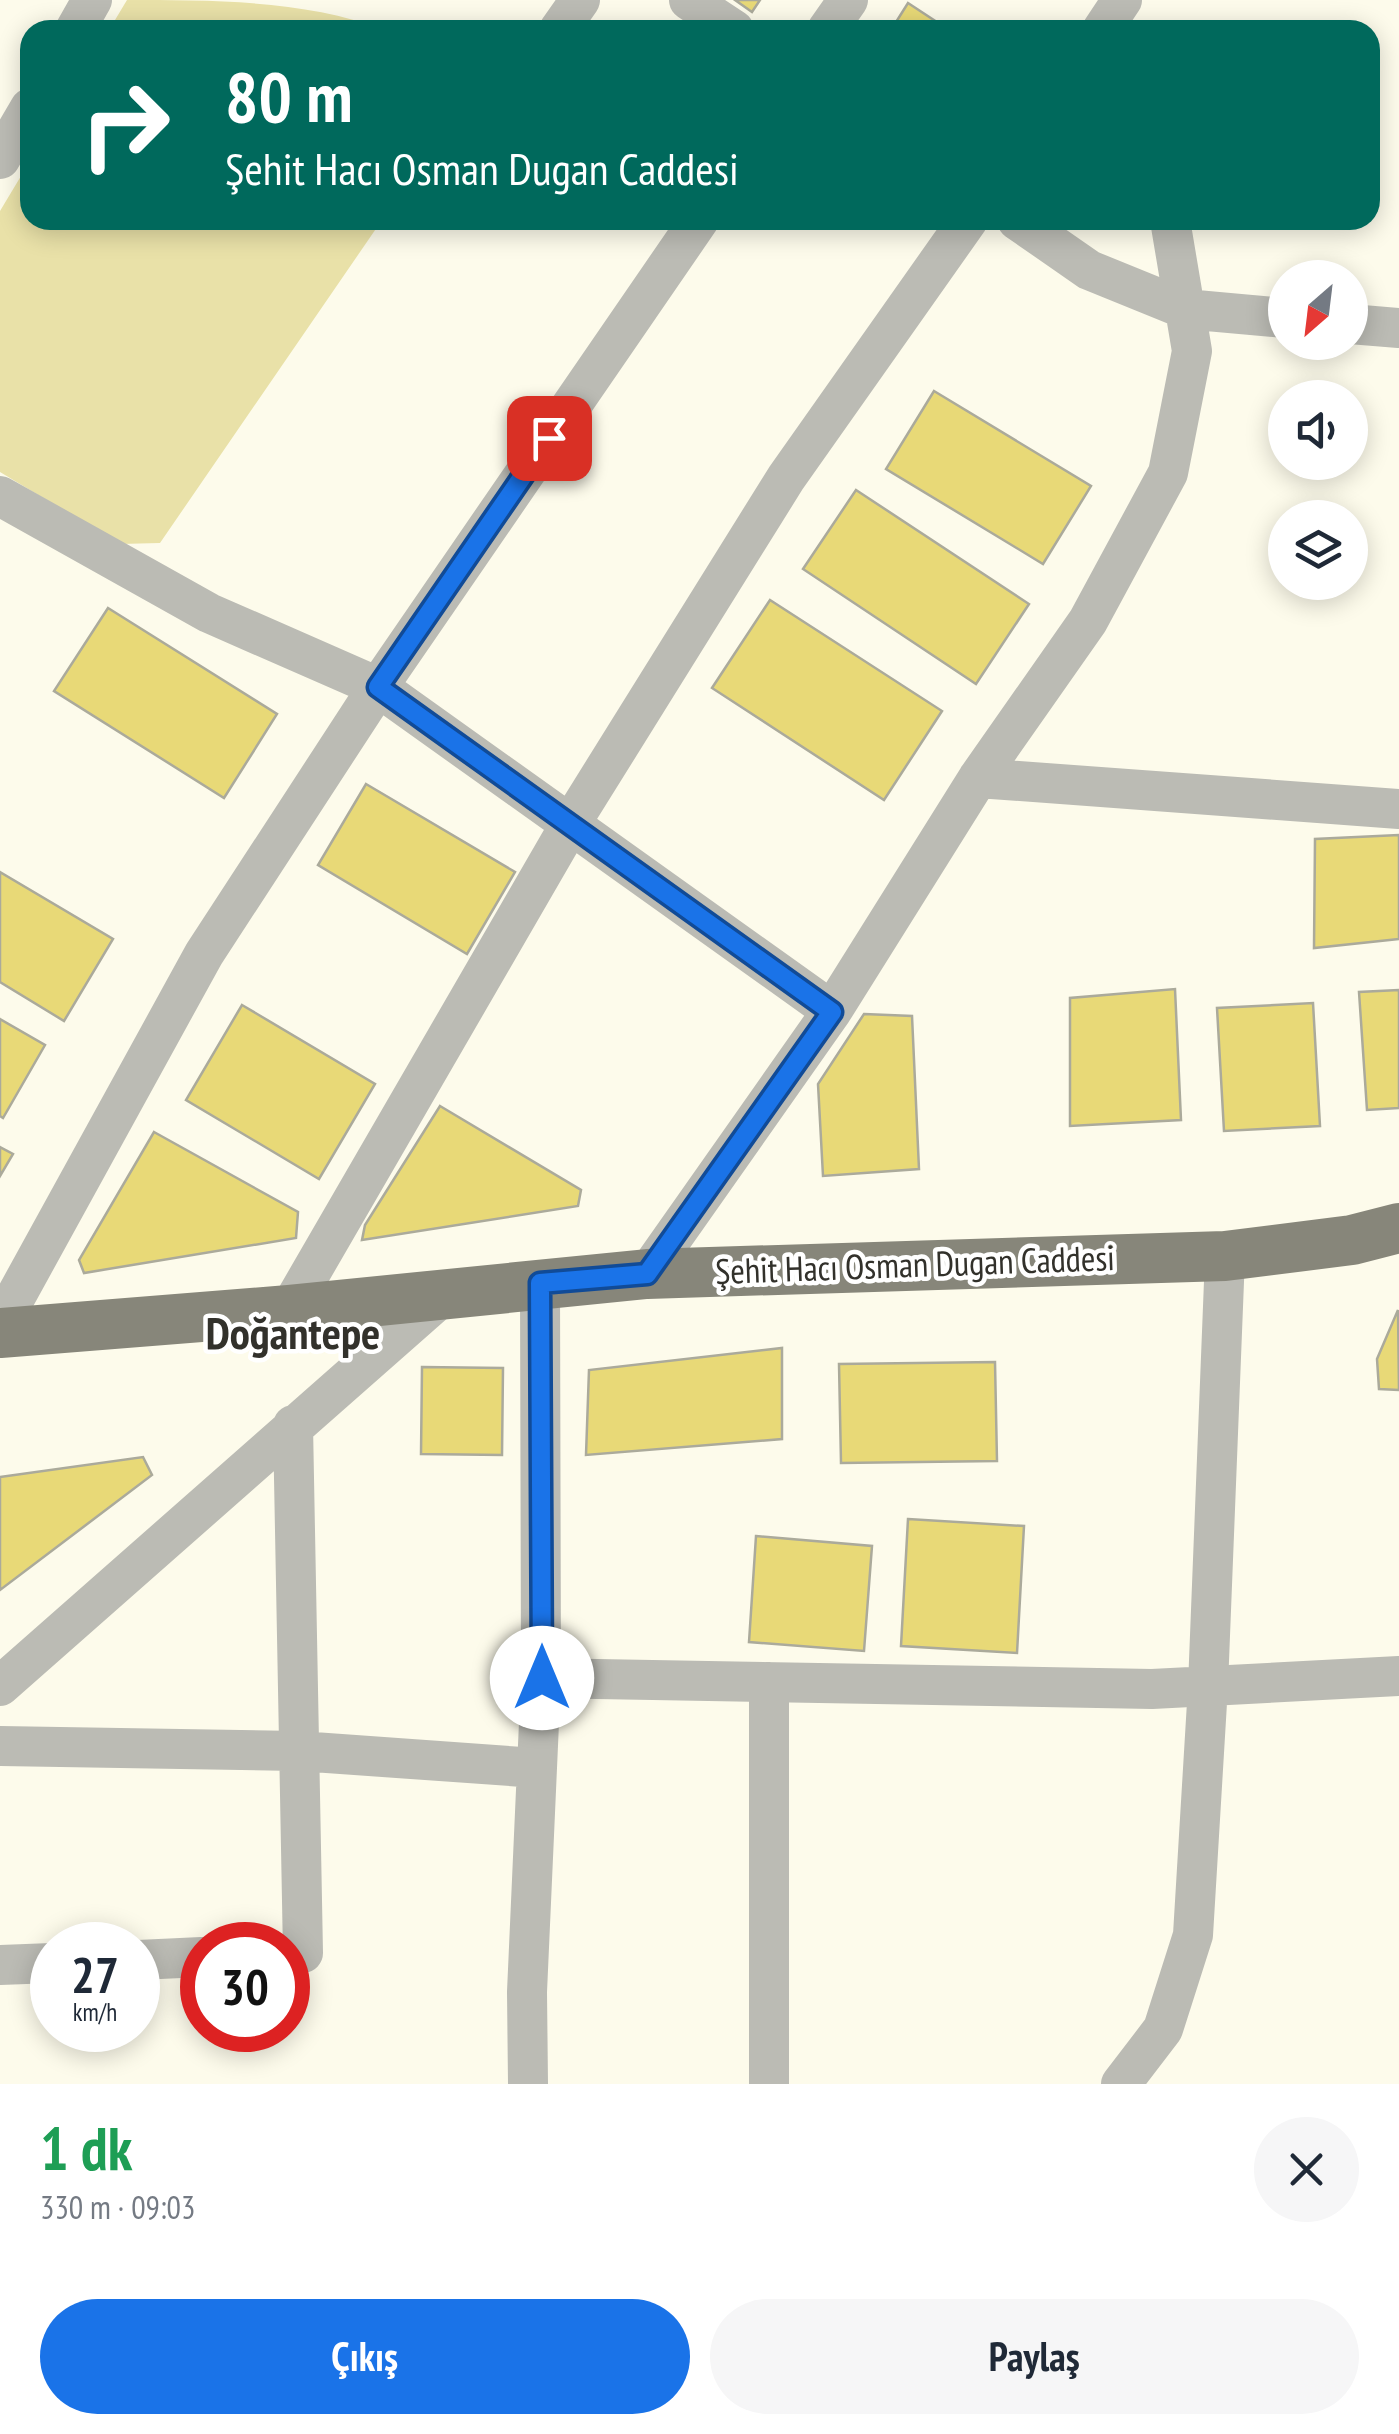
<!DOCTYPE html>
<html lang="tr">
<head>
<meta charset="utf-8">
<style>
  :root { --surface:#fff; --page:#f6f6f7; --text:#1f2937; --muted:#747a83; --accent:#1a73e8 }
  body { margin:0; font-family:"PT Sans Narrow",sans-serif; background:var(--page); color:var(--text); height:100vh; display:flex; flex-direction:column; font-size:38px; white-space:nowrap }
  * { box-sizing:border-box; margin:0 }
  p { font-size:32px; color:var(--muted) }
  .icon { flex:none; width:55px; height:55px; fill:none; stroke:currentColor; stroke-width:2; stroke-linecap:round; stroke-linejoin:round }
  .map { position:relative; height:2084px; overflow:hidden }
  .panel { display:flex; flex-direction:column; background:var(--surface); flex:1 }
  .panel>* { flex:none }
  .banner { position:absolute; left:20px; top:20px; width:1360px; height:210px; border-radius:30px; box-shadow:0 5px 25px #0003; background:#00695c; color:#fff; overflow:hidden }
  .needle { width:65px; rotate:208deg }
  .fabs { position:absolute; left:1268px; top:260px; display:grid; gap:20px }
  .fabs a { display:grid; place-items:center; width:100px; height:100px; border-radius:50%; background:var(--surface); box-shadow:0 5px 25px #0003; font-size:50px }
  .speed { position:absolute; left:30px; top:1922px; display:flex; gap:20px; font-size:50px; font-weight:700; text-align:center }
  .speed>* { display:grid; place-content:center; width:130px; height:130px; border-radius:50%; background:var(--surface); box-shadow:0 5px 25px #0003; line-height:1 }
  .speed small { font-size:25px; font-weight:400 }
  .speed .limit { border:15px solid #d22; background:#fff; color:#111 }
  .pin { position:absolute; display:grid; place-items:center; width:85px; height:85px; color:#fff; margin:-42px; border-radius:20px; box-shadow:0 5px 15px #0006 }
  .me { position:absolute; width:110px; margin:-55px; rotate:0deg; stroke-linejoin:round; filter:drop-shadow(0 0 8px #0008) }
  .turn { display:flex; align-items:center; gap:35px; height:210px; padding:0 40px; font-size:45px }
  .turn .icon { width:130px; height:130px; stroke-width:2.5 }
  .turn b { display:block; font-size:70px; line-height:85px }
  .round { display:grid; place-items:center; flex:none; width:105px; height:105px; border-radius:52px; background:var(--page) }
  .summary { display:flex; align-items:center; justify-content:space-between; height:170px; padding:0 40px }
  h1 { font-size:60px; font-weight:700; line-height:75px; color:#1e9e55 }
  .button { display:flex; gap:20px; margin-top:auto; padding:20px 40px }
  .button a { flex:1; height:115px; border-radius:60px; background:var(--accent); color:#fff; font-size:40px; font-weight:700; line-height:115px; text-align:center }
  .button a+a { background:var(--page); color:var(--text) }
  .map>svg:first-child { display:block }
  .green { fill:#e9e1a8 }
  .building { fill:#e8d977; stroke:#abaa9b; stroke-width:2.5 }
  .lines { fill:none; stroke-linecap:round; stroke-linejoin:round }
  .minor { stroke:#bbbbb4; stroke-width:40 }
  .major { stroke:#87867a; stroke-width:50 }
  .route-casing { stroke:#114b97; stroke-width:25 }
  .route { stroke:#1a73e8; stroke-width:18 }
  .labels { text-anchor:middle; stroke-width:9; stroke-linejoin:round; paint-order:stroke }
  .street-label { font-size:35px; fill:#32312b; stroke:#fff }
  .district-label { font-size:45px; font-weight:bold; fill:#32312b; stroke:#fff }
</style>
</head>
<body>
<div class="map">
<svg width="1399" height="2084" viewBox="0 0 1399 2084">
  <rect width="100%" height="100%" fill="#fdfbeb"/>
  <!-- green -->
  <path class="green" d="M127,0C211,0 308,0 384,30H109Z
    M30,161V220H382L160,543L120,544L0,472V211Z"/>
  <!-- building -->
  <path class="building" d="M735,0H760L752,12Z
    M908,3L949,30H891Z
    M934,391L1091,486L1043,564L886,469Z
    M856,490L1029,604L976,684L803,569Z
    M770,600L942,711L884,800L712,688Z
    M108,608L277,714L224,798L54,691Z
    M366,784L515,872L467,954L318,865Z
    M1399,835V939L1314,948L1315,839Z
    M0,872L113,939L64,1021L0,982Z
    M1175,989L1181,1120L1070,1126V998Z
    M1399,990V1108L1367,1110L1359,992Z
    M1313,1003L1320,1126L1224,1131L1217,1008Z
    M242,1005L375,1084L319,1179L186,1100Z
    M864,1014L912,1016L919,1169L823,1176L818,1084Z
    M0,1019L45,1045L3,1118L0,1116Z
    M440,1106L581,1190L578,1206L362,1240L365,1225Z
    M154,1132L298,1212L296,1238L84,1273L79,1260Z
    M0,1147L13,1154L0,1176Z
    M1398,1310L1399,1390L1379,1389L1377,1359Z
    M782,1348V1439L586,1455L589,1370Z
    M995,1362L997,1461L841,1463L839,1364Z
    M422,1367L503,1368L502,1455L421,1454Z
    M143,1457L152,1475L0,1590V1477Z
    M908,1519L1024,1526L1017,1653L901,1646Z
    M756,1536L872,1546L864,1651L749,1642Z"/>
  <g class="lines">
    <!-- minor -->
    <path class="minor" d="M689,0L734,30
      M75,30L92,0
      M559,30L580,0
      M827,30L848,0
      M1102,30L1122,0
      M0,159L30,108
      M1017,220L1089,270L1185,309L1285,318
      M1350,324L1399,328
      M0,496L209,613L378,687L832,1011
      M978,778L1399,809
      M647,1274L832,1011L978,778L1088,621L1168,473L1192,351L1170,220
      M289,1310L571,823L786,478L968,220
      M0,1325L204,954L378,687L699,220
      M541,1678L1152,1689L1399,1676
      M0,1686L447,1292
      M0,1746L299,1751L537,1768
      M288,1954L303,1953L293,1425
      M138,1960L202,1957
      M0,1965L52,1963
      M769,2083V1682
      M528,2084L527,1992L541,1678L540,1283
      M1121,2084L1163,2029L1193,1935L1208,1686L1225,1256"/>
    <!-- major -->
    <path class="major" d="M0,1333L289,1310L647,1274L1225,1256L1352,1240L1399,1228"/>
  </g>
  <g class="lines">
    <!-- route casing -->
    <g class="route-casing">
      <path id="route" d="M542,1678L540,1283L647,1274L832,1012L378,687L549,438"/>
    </g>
    <!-- route -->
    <use href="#route" class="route"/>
  </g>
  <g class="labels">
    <!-- street labels -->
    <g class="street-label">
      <text transform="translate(915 1265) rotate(-2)" y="12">Şehit Hacı Osman Dugan Caddesi</text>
    </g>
    <!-- district labels -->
    <g class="district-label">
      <text x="293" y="1349">Doğantepe</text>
    </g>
  </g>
</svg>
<div class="fabs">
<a><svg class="needle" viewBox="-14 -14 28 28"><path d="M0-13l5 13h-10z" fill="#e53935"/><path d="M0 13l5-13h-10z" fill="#747a83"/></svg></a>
<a><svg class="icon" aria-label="sound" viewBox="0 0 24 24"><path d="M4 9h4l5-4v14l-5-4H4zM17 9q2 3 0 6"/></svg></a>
<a><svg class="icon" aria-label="layers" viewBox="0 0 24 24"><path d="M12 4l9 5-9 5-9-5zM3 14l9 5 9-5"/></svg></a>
</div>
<div class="speed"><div>27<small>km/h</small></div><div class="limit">30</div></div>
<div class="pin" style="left:549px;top:438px;background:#d93025"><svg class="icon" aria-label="arrive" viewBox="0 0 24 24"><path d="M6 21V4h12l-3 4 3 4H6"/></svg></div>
<svg class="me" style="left:542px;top:1678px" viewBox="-20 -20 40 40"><circle r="19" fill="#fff"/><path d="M0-13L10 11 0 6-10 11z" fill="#1a73e8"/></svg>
<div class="banner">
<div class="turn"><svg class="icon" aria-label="right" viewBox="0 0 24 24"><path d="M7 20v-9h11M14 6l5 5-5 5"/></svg><div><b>80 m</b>Şehit Hacı Osman Dugan Caddesi</div></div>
</div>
</div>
<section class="panel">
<div class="summary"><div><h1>1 dk</h1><p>330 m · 09:03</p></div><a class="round"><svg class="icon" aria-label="close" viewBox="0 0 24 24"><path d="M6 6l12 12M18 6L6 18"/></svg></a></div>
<div class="button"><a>Çıkış</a><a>Paylaş</a></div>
</section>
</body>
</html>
